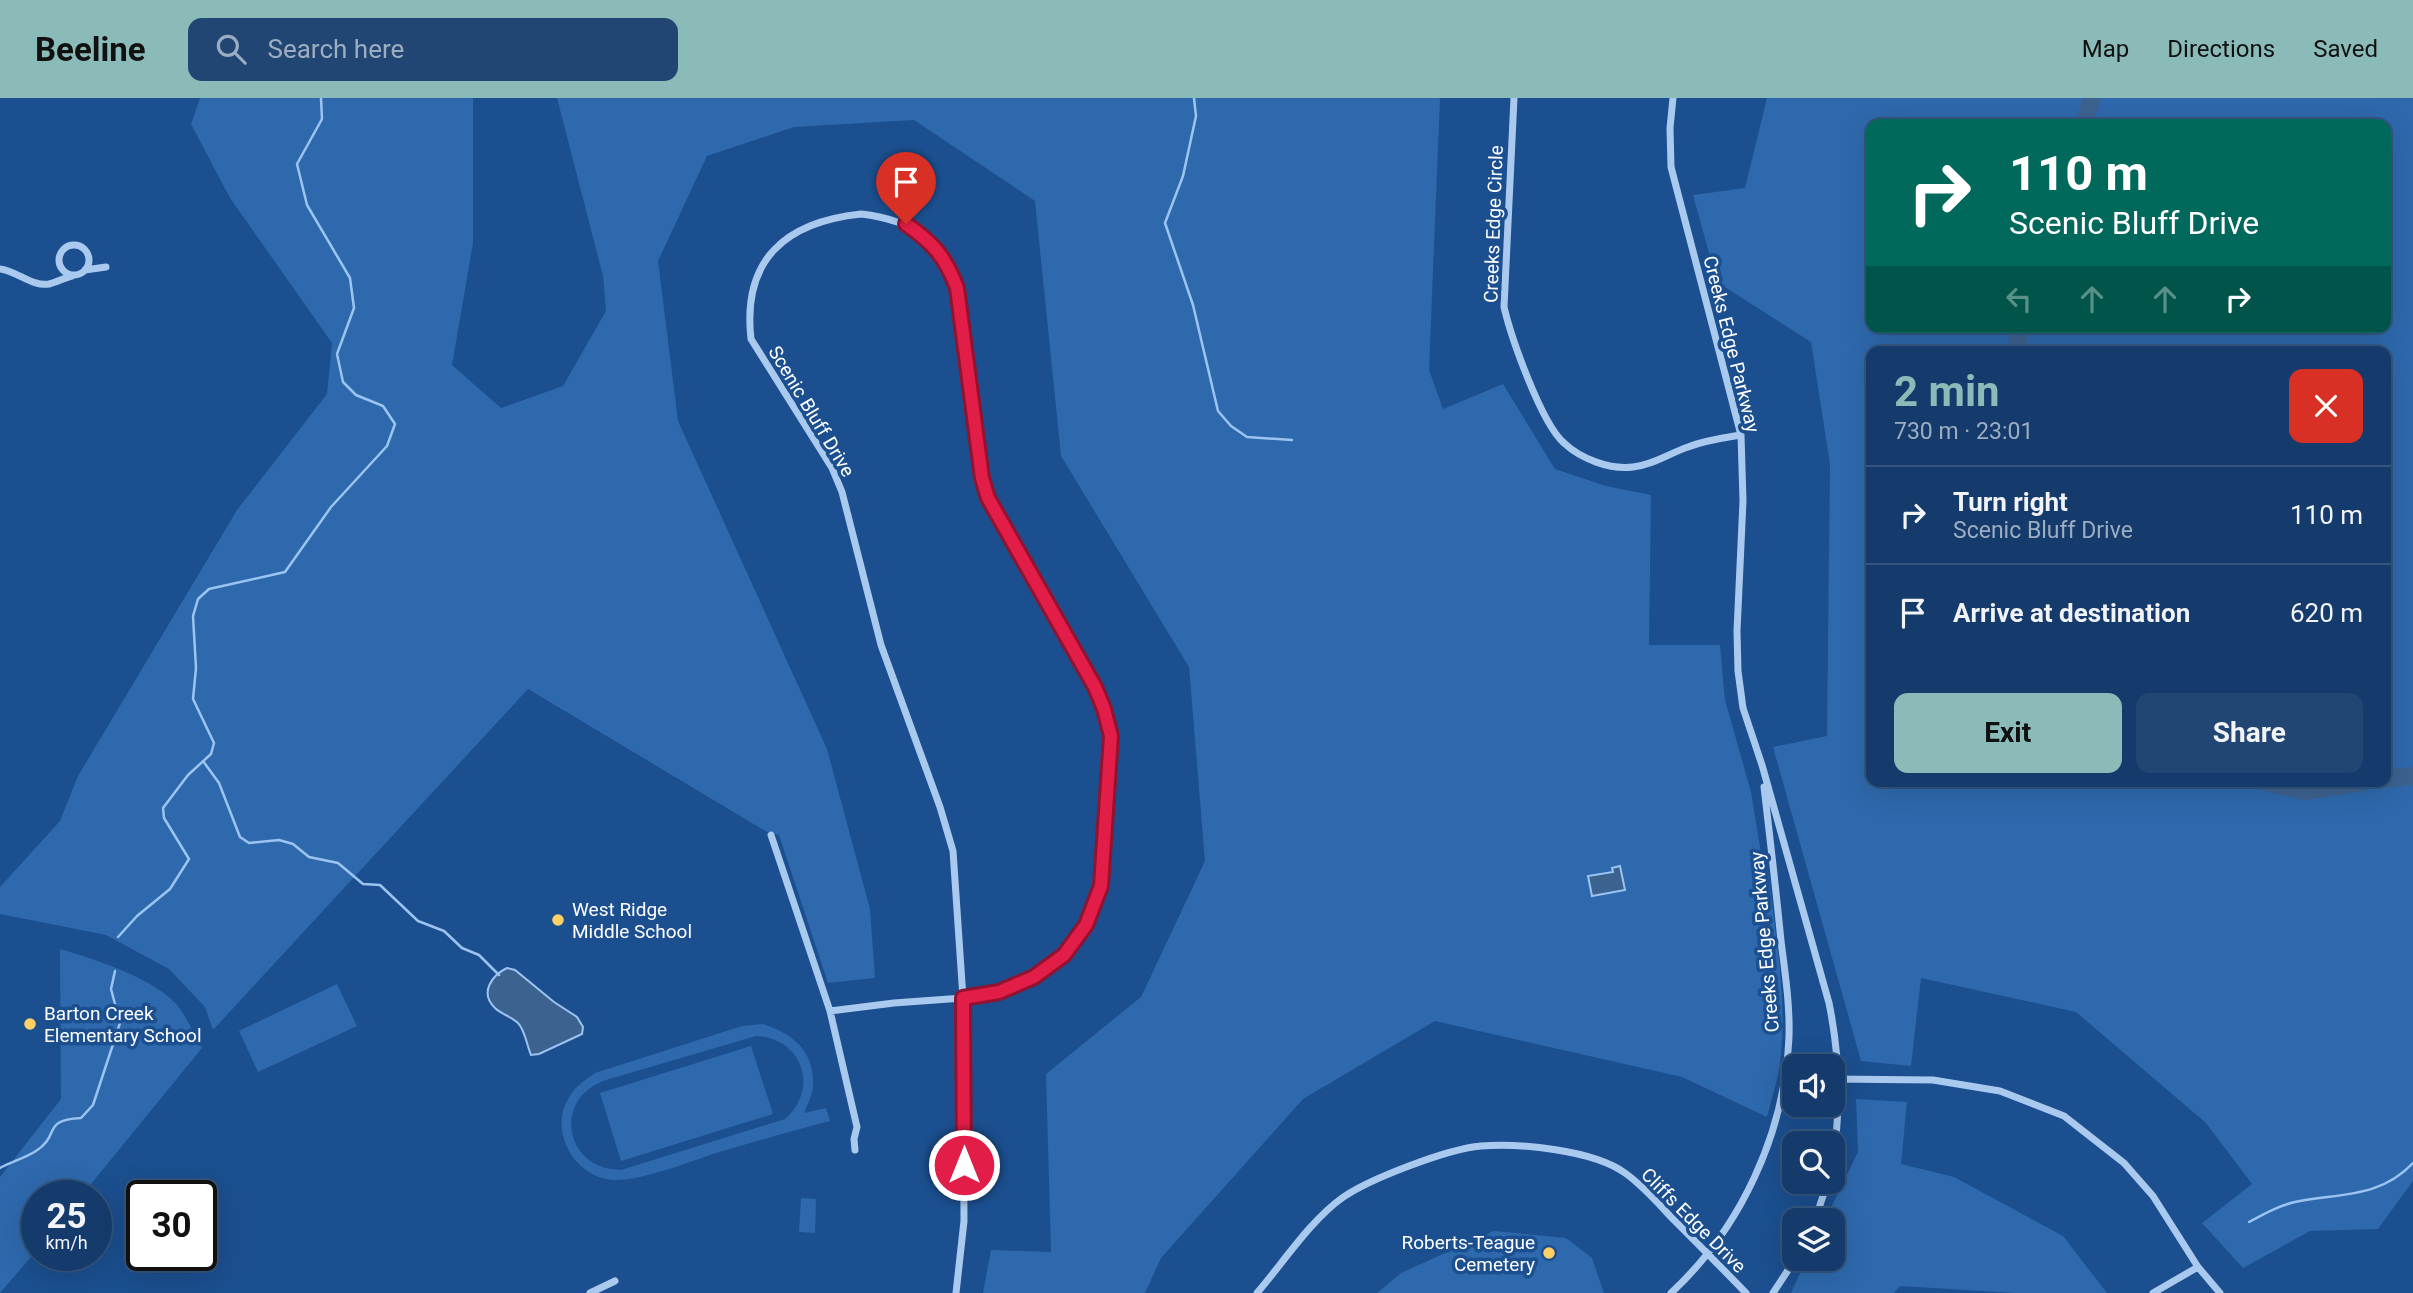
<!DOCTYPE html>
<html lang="en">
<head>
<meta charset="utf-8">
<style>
  :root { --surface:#143b6b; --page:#214673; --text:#f1f3f6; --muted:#9dadc1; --line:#33557e; --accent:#8bbbb9 }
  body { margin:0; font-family:Roboto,sans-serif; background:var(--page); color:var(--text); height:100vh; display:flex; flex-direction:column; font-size:26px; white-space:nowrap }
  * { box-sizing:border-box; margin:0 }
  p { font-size:23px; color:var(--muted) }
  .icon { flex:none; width:38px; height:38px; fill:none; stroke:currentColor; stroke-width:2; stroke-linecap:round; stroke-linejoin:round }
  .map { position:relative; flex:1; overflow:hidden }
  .panel { position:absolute; left:1866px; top:248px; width:525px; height:441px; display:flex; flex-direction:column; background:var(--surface); border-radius:14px; box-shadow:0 7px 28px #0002,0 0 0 2px var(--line) }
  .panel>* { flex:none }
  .top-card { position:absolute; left:1866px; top:21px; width:525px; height:214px; border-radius:14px; box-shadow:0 7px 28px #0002,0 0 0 2px var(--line); background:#00695c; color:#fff; overflow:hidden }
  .buttons { position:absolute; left:1782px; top:956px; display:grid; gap:14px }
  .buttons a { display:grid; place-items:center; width:63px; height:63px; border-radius:14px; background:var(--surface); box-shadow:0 7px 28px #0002,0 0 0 2px var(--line); font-size:35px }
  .speed { position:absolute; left:21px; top:1082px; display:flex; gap:14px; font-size:35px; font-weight:700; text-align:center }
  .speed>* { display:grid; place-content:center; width:91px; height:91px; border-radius:50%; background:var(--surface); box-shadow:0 7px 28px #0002,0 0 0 2px var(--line); line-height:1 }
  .speed small { font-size:18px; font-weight:400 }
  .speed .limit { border:4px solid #111; border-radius:10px; background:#fff; color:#111 }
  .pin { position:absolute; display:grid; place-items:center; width:60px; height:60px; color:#fff; margin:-72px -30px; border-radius:50% 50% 50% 0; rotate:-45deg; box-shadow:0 0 7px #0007 }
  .pin .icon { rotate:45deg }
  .me { position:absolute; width:77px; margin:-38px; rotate:0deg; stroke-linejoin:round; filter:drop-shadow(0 0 5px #0008) }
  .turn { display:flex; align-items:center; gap:24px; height:147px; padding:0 28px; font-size:32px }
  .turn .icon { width:91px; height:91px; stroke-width:2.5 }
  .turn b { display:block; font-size:49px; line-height:60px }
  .lanes { display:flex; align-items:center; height:66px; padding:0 28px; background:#0003; justify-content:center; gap:35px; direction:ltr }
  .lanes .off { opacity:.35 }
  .round { display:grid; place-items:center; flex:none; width:74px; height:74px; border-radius:14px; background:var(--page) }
  .headline { display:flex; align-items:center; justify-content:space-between; height:119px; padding:0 28px }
  h1 { font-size:42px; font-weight:700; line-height:52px; color:var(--accent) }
  .action { display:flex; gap:14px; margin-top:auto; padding:14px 28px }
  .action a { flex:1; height:80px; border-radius:14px; background:var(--accent); color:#111; font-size:28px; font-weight:700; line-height:80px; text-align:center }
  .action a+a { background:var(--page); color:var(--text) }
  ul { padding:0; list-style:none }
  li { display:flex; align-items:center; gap:21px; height:98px; padding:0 28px; border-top:2px solid var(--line) }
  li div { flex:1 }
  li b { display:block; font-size:26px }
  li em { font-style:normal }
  header { display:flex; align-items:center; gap:42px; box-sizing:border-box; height:98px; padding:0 35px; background:var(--accent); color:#111 }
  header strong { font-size:33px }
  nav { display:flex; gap:38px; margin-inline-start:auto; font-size:24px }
  .search { width:490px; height:63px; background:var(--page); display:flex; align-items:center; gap:18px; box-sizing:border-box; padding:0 24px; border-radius:14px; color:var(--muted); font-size:26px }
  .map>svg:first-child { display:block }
  .green { fill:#2e69ad; fill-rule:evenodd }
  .water { fill:#3c6290; stroke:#9cc4f0; stroke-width:2 }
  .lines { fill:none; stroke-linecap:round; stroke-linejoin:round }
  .stream { stroke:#9cc4f0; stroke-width:2.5 }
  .river { stroke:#3c6290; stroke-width:18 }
  .street { stroke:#a9c9ee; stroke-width:7 }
  .route-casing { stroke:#92132f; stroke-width:18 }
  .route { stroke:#e11d48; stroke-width:12 }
  .poi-dot { fill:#ffd166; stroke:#1b4f8f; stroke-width:2.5 }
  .labels { text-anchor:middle; stroke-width:7; stroke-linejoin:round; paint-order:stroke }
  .street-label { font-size:19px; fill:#fff; stroke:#1b4f8f }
  .poi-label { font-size:19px; fill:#fff; stroke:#1b4f8f; text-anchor:start }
</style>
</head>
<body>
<header>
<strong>Beeline</strong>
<div class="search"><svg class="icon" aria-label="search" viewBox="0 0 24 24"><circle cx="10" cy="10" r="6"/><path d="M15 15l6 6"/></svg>Search here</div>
<nav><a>Map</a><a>Directions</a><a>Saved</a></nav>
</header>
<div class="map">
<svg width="2413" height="1195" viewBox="0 0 2413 1195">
  <rect width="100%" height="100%" fill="#1b4f8f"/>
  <!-- green -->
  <path class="green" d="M200,0H473V145L452,267L501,310L563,288L606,213L603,178L557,0H1440L1429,272L1443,311L1503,286L1555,371L1606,388L1651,397L1649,547H1720L1725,602L1751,694L1764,773L1768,772C1775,837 1789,906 1779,972C1776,987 1771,1003 1767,1019L1682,979L1435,923L1303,1001L1161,1160L1145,1195H983L991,1152L1051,1154L1046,976L1141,899L1205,763L1189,569L1061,358L1035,103L914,22L794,29L707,58L658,163L678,323L827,651L870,811L875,880L828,885L779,737L767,734L528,591L213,932L205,909L169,871L106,837L0,816V789L60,723L78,678L237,412L327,296L332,245L230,100L191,26Z
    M1767,0H2413V1083L2378,1131L2310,1133L2243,1170L2202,1125L2252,1086L2206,1025L2076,914L1921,880L1911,968L1861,963L1773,649L1827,638L1830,366L1811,244L1717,184L1693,97L1745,90ZM2385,26V229H1871V26ZM1871,254H2385V684H1871Z
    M60,851C94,861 161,882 181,912C189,924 195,938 202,950L82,1097H37V1152L0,1195V1079L61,1001Z
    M337,886L357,928L258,974L239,933Z
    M763,926C794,936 815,954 813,989C812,998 807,1007 804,1015L826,1010L830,1023C791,1033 754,1044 716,1055C689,1064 632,1087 606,1081C572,1074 550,1032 568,1001C574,989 584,983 595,975L742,928ZM756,938C802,940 820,990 785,1021L621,1072C564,1072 552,1000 606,982Z
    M751,948L773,1016L621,1063L600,995Z
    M1856,1001L1907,1004L1901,1066L1954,1079L2063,1138L2107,1195H2015L1900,1188L1894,1195H1791L1807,1160H1832V1122H1825L1858,1054Z
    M801,1100L816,1101L815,1135L799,1134Z
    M1494,1133L1566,1140L1592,1160L1604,1195H1377L1401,1175Z"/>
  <!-- water -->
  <path class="water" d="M1620,768L1625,792L1592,798L1588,778L1613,774L1612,770Z
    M507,870L515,872L554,904L577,919L583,929L582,936L539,956L531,957C527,948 525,932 518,925C512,919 501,916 495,910C479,895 492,877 507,870Z"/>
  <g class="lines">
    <!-- stream -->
    <path class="stream" d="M1194,0L1196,18L1183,78L1165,125L1193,207L1218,313L1231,328L1247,339L1292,342
      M203,663L219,685L240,739L249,745L279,742L293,746L309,759L338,765L363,786L380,787L418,823L444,833L462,850L479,857L499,877
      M118,839L137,818L170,791L189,761L164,720L163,710L188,677L211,656L214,645L193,601L196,570L193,518L198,501L209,491L285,474L331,409L387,348L395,326L383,308L356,297L343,284L337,256L354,210L350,180L307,107L297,66L322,21L321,0
      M0,1070C11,1064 25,1060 36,1053C61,1037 41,1022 81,1020L93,1007L120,925L111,891L115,873
      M2249,1124C2264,1116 2278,1108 2295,1104C2338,1095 2379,1101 2413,1065"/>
    <!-- river -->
    <path class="river" d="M2084,26L2092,0
      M2017,254L2019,229
      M2385,681L2413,678
      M2265,684L2305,693L2364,684"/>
    <!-- street -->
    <path class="street" d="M1514,0L1504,209C1511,239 1541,325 1564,345C1581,361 1610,372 1633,369C1653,367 1670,355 1688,349C1706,342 1723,340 1741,337
      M1673,0L1670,30L1671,69L1741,337L1743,403L1737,533L1738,573L1743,610L1762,667L1829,905C1840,959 1842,1010 1832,1065
      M861,116C913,122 938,141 957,190L982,380L988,399L1095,589L1104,611L1111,638L1101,788L1086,827L1064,857L1034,879L999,894L963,900L953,753L940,709L881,547L842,394L832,370L751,241C742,162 785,124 861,116Z
      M59 162a15 15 0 1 1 30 0a15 15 0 1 1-30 0Z
      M0,171C17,173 32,189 49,186C57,184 64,180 72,178
      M85,172L106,169
      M771,737L830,913L857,1029L854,1041L855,1052
      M830,913L894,905L963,900L964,1123L956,1195
      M1832,981L1933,982L2000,993L2064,1018L2124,1065L2153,1098L2198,1169L2220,1195
      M1815,1122L1828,1083
      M590,1195L615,1183
      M1257,1195C1283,1165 1310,1123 1342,1100C1369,1081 1447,1051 1481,1048C1520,1045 1593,1052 1625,1075C1642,1087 1657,1104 1671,1119C1696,1144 1721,1169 1746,1195
      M1671,1195C1741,1130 1785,1035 1789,939C1790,907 1785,874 1781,843C1776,791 1770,740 1764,689
      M1773,1195L1796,1160
      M2153,1195L2198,1169"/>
  </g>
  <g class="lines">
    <!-- route casing -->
    <g class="route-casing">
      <path id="route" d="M906,126C933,145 945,158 957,190L982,380L988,400L1095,589L1104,611L1111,638L1101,788L1086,827L1064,857L1034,879L999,894L963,900L964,1067"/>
    </g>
    <!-- route -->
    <use href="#route" class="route"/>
  </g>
  <!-- markers -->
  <g class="poi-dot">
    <circle cx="558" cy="822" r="7"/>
    <circle cx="30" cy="926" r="7"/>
    <circle cx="1549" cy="1155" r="7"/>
  </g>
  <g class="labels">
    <!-- street labels -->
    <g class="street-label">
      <text transform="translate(1493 126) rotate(-88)" y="7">Creeks Edge Circle</text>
      <text transform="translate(1732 246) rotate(76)" y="7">Creeks Edge Parkway</text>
      <text transform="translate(812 313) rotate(59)" y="7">Scenic Bluff Drive</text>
      <text transform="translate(1764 844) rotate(-95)" y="7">Creeks Edge Parkway</text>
      <text transform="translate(1694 1122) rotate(45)" y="7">Cliffs Edge Drive</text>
    </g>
    <!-- poi labels -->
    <g class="poi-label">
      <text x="572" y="818">West Ridge<tspan x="572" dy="22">Middle School</tspan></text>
      <text x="44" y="922">Barton Creek<tspan x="44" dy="22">Elementary School</tspan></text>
      <text x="1535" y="1151" text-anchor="end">Roberts-Teague<tspan x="1535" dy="22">Cemetery</tspan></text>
    </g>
  </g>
</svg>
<div class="buttons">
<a><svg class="icon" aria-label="sound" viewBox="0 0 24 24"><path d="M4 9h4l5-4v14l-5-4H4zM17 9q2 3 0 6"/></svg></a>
<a><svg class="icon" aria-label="search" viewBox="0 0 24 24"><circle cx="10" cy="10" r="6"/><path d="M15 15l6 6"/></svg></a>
<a><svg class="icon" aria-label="layers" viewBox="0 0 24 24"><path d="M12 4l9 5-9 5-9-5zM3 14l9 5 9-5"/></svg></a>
</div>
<div class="speed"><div>25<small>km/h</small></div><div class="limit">30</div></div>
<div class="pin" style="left:906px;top:126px;background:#d93025"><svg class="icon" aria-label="arrive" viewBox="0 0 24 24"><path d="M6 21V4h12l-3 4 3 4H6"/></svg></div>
<svg class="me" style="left:964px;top:1067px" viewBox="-20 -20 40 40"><circle r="17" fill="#e11d48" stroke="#fff" stroke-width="3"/><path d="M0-11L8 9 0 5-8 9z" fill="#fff"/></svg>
<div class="top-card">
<div class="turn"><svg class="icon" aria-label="right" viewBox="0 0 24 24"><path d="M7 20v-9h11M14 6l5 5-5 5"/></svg><div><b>110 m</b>Scenic Bluff Drive</div></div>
<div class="lanes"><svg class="icon off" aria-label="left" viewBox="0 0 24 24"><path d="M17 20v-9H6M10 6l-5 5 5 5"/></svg><svg class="icon off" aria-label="ahead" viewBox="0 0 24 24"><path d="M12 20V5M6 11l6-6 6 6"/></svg><svg class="icon off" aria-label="ahead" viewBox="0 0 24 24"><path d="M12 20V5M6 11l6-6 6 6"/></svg><svg class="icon" aria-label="right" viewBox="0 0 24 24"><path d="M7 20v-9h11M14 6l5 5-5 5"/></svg></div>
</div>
<section class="panel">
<div class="headline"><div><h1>2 min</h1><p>730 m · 23:01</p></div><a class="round" style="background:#d93025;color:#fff"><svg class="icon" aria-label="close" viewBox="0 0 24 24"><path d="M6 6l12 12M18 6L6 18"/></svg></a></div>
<ul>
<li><svg class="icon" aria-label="right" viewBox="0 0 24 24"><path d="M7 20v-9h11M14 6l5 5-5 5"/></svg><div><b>Turn right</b><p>Scenic Bluff Drive</p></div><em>110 m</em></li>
<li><svg class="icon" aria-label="arrive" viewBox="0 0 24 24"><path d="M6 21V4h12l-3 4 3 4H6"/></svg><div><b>Arrive at destination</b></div><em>620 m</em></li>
</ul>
<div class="action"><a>Exit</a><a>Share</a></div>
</section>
</div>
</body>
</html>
